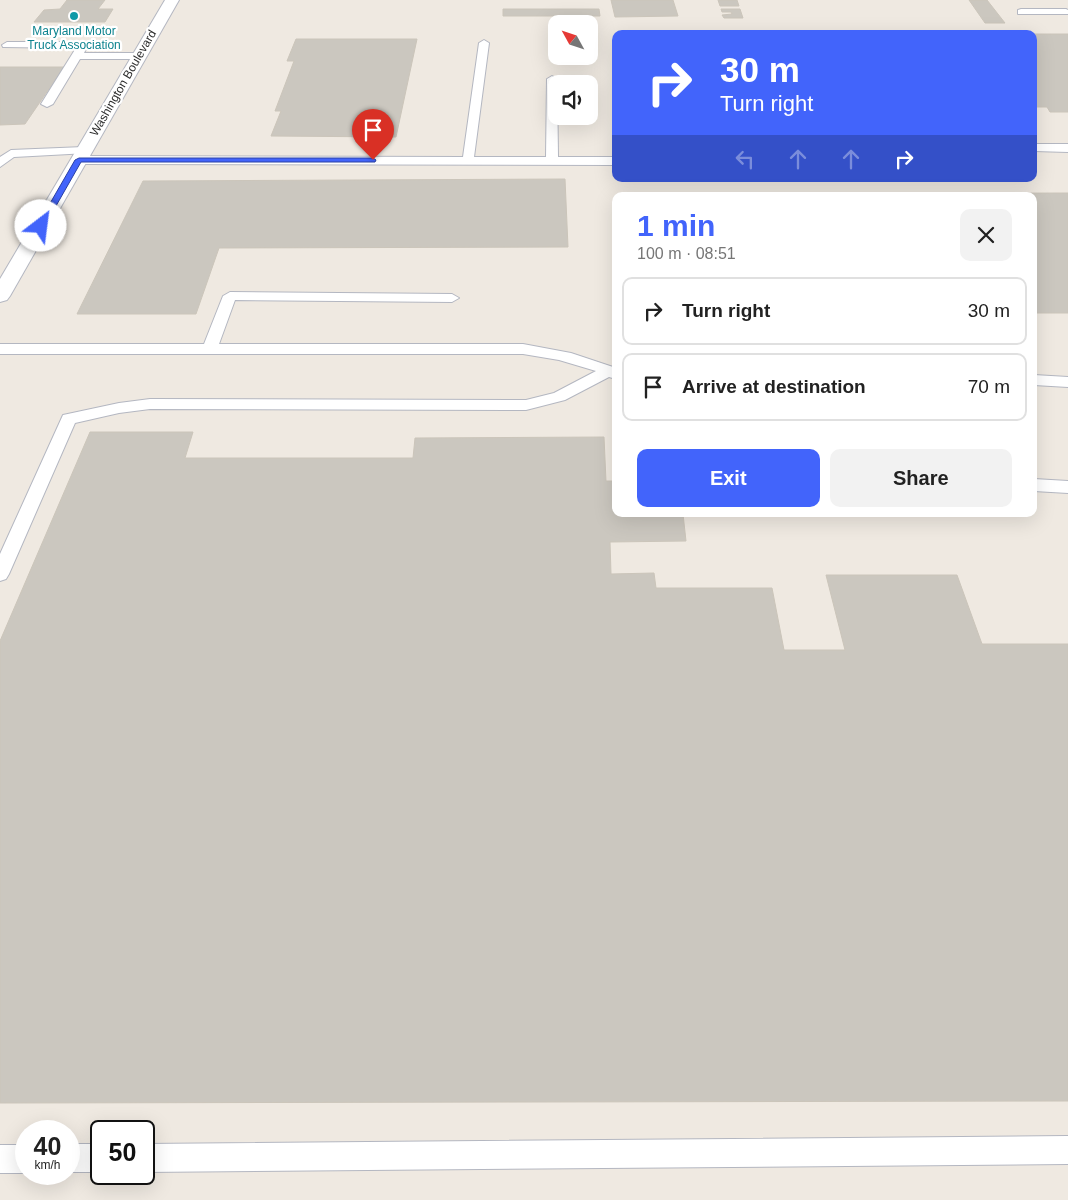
<!DOCTYPE html>
<html lang="en">
<head>
<meta charset="utf-8">
<style>
  :root { --surface:#fff; --page:#f2f2f2; --text:#222; --muted:#767676; --line:#e0e0e0; --accent:#4264fb }
  body { margin:0; font-family:Helvetica,sans-serif; background:var(--page); color:var(--text); height:100vh; display:flex; flex-direction:column; font-size:19px; white-space:nowrap }
  * { box-sizing:border-box; margin:0 }
  p { font-size:16px; color:var(--muted) }
  .icon { flex:none; width:28px; height:28px; fill:none; stroke:currentColor; stroke-width:2; stroke-linecap:round; stroke-linejoin:round }
  .map { position:relative; flex:1; overflow:hidden }
  .drawer { position:absolute; left:612px; top:192px; width:425px; height:325px; display:flex; flex-direction:column; background:var(--surface); border-radius:10px; box-shadow:0 5px 20px #0002 }
  .drawer>* { flex:none }
  .hud { position:absolute; left:612px; top:30px; width:425px; height:152px; border-radius:10px; box-shadow:0 5px 20px #0002; background:#4264fb; color:#fff; overflow:hidden }
  .needle { width:32px; rotate:310deg }
  .tools { position:absolute; left:548px; top:15px; display:grid; gap:10px }
  .tools a { display:grid; place-items:center; width:50px; height:50px; border-radius:10px; background:var(--surface); box-shadow:0 5px 20px #0002; font-size:25px }
  .speed { position:absolute; left:15px; top:1120px; display:flex; gap:10px; font-size:25px; font-weight:700; text-align:center }
  .speed>* { display:grid; place-content:center; width:65px; height:65px; border-radius:50%; background:var(--surface); box-shadow:0 5px 20px #0002; line-height:1 }
  .speed small { font-size:12px; font-weight:400 }
  .speed .limit { border:2px solid #111; border-radius:8px; background:#fff; color:#111 }
  .pin { position:absolute; display:grid; place-items:center; width:42px; height:42px; color:#fff; margin:-51px -21px; border-radius:50% 50% 50% 0; rotate:-45deg; box-shadow:0 0 5px #0007 }
  .pin .icon { rotate:45deg }
  .me { position:absolute; width:55px; margin:-28px; rotate:30deg; stroke-linejoin:round; filter:drop-shadow(0 0 4px #0008) }
  .turn { display:flex; align-items:center; gap:18px; height:105px; padding:0 25px; font-size:22px }
  .turn .icon { width:65px; height:65px; stroke-width:2.5 }
  .turn b { display:block; font-size:35px; line-height:42px }
  .lanes { display:flex; align-items:center; height:48px; padding:0 25px; background:#0003; justify-content:center; gap:25px; direction:ltr }
  .lanes .off { opacity:.35 }
  .round { display:grid; place-items:center; flex:none; width:52px; height:52px; border-radius:10px; background:var(--page) }
  .head { display:flex; align-items:center; justify-content:space-between; height:85px; padding:0 25px }
  h1 { font-size:30px; font-weight:600; line-height:38px; color:var(--accent) }
  .action { display:flex; gap:10px; margin-top:auto; padding:10px 25px }
  .action a { flex:1; height:58px; border-radius:10px; background:var(--accent); color:#fff; font-size:20px; font-weight:600; line-height:58px; text-align:center }
  .action a+a { background:var(--page); color:var(--text) }
  ul { padding:0; list-style:none }
  li { display:flex; align-items:center; gap:15px; height:68px; margin:0 10px 8px; padding:0 15px; border:2px solid var(--line); border-radius:10px }
  li div { flex:1 }
  li b { display:block; font-size:19px }
  li em { font-style:normal }
  .map>svg:first-child { display:block }
  .building { fill:#cbc7bf; stroke:#cbc5ba }
  .lines { fill:none; stroke-linecap:round; stroke-linejoin:round }
  .service-casing { stroke:#b4b7c1; stroke-width:2 }
  .secondary-casing { stroke:#b4b7c1; stroke-width:2 }
  .service { fill:#fff; fill-rule:evenodd }
  .secondary { fill:#fff; fill-rule:evenodd }
  .route { fill:#4264fb; stroke:#2b41a3 }
  .culture-dot { fill:#0f9aa8; stroke:#fff; stroke-width:2 }
  .labels { text-anchor:middle; stroke-width:4.5; stroke-linejoin:round; paint-order:stroke }
  .far-culture-label { font-size:12px; fill:#0d838f; stroke:#fff }
  .far-street-label { font-size:12px; fill:#2e2e2e; stroke:#fff }
</style>
</head>
<body>
<div class="map">
<svg width="1068" height="1200" viewBox="0 0 1068 1200">
  <rect width="100%" height="100%" fill="#efe9e1"/>
  <!-- building -->
  <path class="building" d="M67,0H105L98,9H113L105,22H34L44,10L60,9Z
    M611,0H673L678,16L615,17Z
    M718,0H737L739,6H720Z
    M969,0H987L1005,23H985Z
    M503,9H599L600,16H503Z
    M721,9H740L743,18H724L722,15L732,14L731,12H722Z
    M1034,34H1068V112H1050L1047,107H1034Z
    M296,39H417L396,137L271,136L281,111H275L294,61H287Z
    M0,67H64L25,124L0,125Z
    M565,179L568,247L219,248L196,314H77L143,181Z
    M1068,193V313H1034V196H623V194Z
    M90,432H193L185,458H413L415,438L604,437L606,481H616V514H683L686,541L610,542L611,574L654,573L656,588H772L784,650H845L826,575H957L982,644H1068V1101L0,1103V641Z"/>
  <g class="lines">
    <!-- service casing -->
    <g class="service-casing">
      <path id="service" d="M1021,9H1066L1068,10V14H1018V10Z
        M484,40L489,43L474,157H546L547,79L552,76L557,79L558,157H616V165L79,164L73,160L79,156L463,157L479,43Z
        M7,42H83L88,45L84,53H138L143,56L138,59H80L53,104L47,107L41,104L76,48L3,47L2,45Z
        M1068,144V152L1034,151V144Z
        M84,147L90,151L88,153L14,157L0,167V157L11,150Z
        M230,292L452,294L459,298L452,302L235,300L219,344H523L571,353L616,368V379L609,377L565,400L526,410L150,409L119,413L75,423L9,574L6,579L0,581V554L63,415L119,403L150,399L526,400L554,393L596,371L559,360L523,354H0V344H204L223,296Z
        M1034,375L1068,377V387L1034,385Z
        M1034,479L1068,481V493L1034,491Z
        M1068,1136V1164L144,1172V1144Z
        M69,1144H101V1172H69Z
        M0,1145H26V1173H0Z"/>
    </g>
    <!-- secondary casing -->
    <g class="secondary-casing">
      <path id="secondary" d="M165,0H179L10,296L7,300L0,302V279Z"/>
    </g>
    <!-- service -->
    <use href="#service" class="service"/>
    <!-- secondary -->
    <use href="#secondary" class="secondary"/>
  </g>
  <!-- route -->
  <path class="route" d="M373,158L376,160L375,162H81L44,227L37,226L75,160L79,158Z"/>
  <!-- markers -->
  <circle class="culture-dot" cx="74" cy="16" r="5"/>
  <g class="labels">
    <!-- far-culture labels -->
    <g class="far-culture-label">
      <text x="74" y="35">Maryland Motor<tspan x="74" dy="14">Truck Association</tspan></text>
    </g>
    <!-- far-street labels -->
    <g class="far-street-label">
      <text transform="translate(123 83) rotate(-60)" y="4">Washington Boulevard</text>
    </g>
  </g>
</svg>
<div class="tools">
<a><svg class="needle" viewBox="-14 -14 28 28"><path d="M0-13l5 13h-10z" fill="#e53935"/><path d="M0 13l5-13h-10z" fill="#767676"/></svg></a>
<a><svg class="icon" aria-label="sound" viewBox="0 0 24 24"><path d="M4 9h4l5-4v14l-5-4H4zM17 9q2 3 0 6"/></svg></a>
</div>
<div class="speed"><div>40<small>km/h</small></div><div class="limit">50</div></div>
<div class="pin" style="left:373px;top:160px;background:#d93025"><svg class="icon" aria-label="arrive" viewBox="0 0 24 24"><path d="M6 21V4h12l-3 4 3 4H6"/></svg></div>
<svg class="me" style="left:41px;top:226px" viewBox="-20 -20 40 40"><circle r="19" fill="#fff"/><path d="M0-13L10 11 0 6-10 11z" fill="#4264fb"/></svg>
<div class="hud">
<div class="turn"><svg class="icon" aria-label="right" viewBox="0 0 24 24"><path d="M7 20v-9h11M14 6l5 5-5 5"/></svg><div><b>30 m</b>Turn right</div></div>
<div class="lanes"><svg class="icon off" aria-label="left" viewBox="0 0 24 24"><path d="M17 20v-9H6M10 6l-5 5 5 5"/></svg><svg class="icon off" aria-label="ahead" viewBox="0 0 24 24"><path d="M12 20V5M6 11l6-6 6 6"/></svg><svg class="icon off" aria-label="ahead" viewBox="0 0 24 24"><path d="M12 20V5M6 11l6-6 6 6"/></svg><svg class="icon" aria-label="right" viewBox="0 0 24 24"><path d="M7 20v-9h11M14 6l5 5-5 5"/></svg></div>
</div>
<section class="drawer">
<div class="head"><div><h1>1 min</h1><p>100 m · 08:51</p></div><a class="round"><svg class="icon" aria-label="close" viewBox="0 0 24 24"><path d="M6 6l12 12M18 6L6 18"/></svg></a></div>
<ul>
<li><svg class="icon" aria-label="right" viewBox="0 0 24 24"><path d="M7 20v-9h11M14 6l5 5-5 5"/></svg><div><b>Turn right</b></div><em>30 m</em></li>
<li><svg class="icon" aria-label="arrive" viewBox="0 0 24 24"><path d="M6 21V4h12l-3 4 3 4H6"/></svg><div><b>Arrive at destination</b></div><em>70 m</em></li>
</ul>
<div class="action"><a>Exit</a><a>Share</a></div>
</section>
</div>
</body>
</html>
